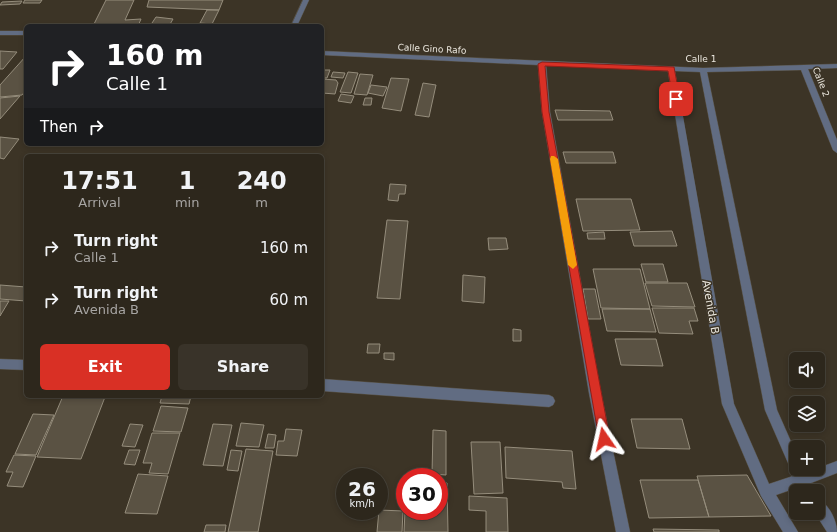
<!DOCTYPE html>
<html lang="en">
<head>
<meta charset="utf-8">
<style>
  :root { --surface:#2d271c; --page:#393329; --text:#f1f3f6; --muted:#a7a5a3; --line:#48443b; --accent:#d93025 }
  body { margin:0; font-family:"DejaVu Sans",sans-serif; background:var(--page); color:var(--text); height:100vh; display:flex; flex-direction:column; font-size:15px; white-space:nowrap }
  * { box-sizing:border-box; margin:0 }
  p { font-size:13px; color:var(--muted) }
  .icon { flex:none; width:22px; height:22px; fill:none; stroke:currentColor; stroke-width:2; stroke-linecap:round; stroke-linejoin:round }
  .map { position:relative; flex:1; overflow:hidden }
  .side { position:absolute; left:24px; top:154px; width:300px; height:244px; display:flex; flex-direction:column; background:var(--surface); border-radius:6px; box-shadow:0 2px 6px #0003,0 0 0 1px var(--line) }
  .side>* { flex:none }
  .top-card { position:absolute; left:24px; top:24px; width:300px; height:122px; border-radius:6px; box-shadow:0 2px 6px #0003,0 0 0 1px var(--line); background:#202124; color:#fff; overflow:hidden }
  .buttons { position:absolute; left:789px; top:352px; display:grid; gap:8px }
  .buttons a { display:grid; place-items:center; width:36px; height:36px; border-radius:6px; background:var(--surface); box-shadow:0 2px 6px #0003,0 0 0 1px var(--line); font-size:20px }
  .speed { position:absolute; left:336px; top:468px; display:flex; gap:8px; font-size:20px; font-weight:700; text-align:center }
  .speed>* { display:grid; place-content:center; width:52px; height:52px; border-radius:50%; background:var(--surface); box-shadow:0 2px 6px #0003,0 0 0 1px var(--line); line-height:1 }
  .speed small { font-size:10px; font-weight:400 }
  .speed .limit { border:6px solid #d22; background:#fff; color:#111 }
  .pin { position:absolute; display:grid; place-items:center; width:34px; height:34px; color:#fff; margin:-17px; border-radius:8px; box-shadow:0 2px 6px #0006 }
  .me { position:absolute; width:44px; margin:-22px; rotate:349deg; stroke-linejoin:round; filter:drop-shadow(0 0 3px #0008) }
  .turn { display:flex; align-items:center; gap:14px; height:84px; padding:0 16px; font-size:18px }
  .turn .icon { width:52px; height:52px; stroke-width:2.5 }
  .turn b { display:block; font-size:28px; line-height:34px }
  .then { display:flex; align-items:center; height:38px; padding:0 16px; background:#0003; gap:8px; font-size:15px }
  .eta { display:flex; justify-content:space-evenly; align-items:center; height:68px; text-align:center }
  .eta b { font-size:24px; font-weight:700; line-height:28px }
  .action { display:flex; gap:8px; margin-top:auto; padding:8px 16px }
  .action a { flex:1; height:46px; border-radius:6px; background:var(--accent); color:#fff; font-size:16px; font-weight:700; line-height:46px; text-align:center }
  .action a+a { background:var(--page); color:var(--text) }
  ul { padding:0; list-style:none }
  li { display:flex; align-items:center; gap:12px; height:52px; padding:0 16px }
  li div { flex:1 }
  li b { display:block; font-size:15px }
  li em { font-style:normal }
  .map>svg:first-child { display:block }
  .building { fill:#5a5243; stroke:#958d7c }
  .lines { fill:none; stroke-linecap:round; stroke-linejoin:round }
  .street-casing { stroke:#585144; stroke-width:1 }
  .street { fill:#616c82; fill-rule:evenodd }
  .route { fill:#d93025; stroke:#8d1f18 }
  .slow { fill:#f59e0b }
  .labels { text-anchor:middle; stroke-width:3; stroke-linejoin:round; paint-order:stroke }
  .far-street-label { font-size:9px; fill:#ece8df; stroke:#3c3426 }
  .street-label { font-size:11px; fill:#ece8df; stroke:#3c3426 }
</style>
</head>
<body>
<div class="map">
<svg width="837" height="532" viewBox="0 0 837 532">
  <rect width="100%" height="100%" fill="#3c3426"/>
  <!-- building -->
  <path class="building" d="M25,0H42L40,3H23Z
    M106,0H134L125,20L141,19L138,26H93Z
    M149,0H223L219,10L147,7Z
    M22,1L20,4L0,5L2,2Z
    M207,10H219L212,24L200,23Z
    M156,17L173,19L169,26H150Z
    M0,51L17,52L3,69H0Z
    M26,56V90L22,95L0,97V85Z
    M323,70H330L327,78H322Z
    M333,72L345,73L343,78L331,77Z
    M348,72L358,73L351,93L340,92Z
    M360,74L373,75L367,95L354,94Z
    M391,78L409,79L401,111L382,108Z
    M322,79L336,80L338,83L335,94L322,93Z
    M423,83L436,85L429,117L415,115Z
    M371,85L387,87L383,96L368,93Z
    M341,94L354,96L351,103L338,101Z
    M20,96L0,119V98Z
    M365,98H372L371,105H363Z
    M555,110L610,111L613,120H558Z
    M0,137L19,139L4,159L0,158Z
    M563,152H613L616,163H566Z
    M390,184L406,185L405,194H399L398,201L388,200Z
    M576,199H631L640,230L583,231Z
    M387,220L408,221L400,299L377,298Z
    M672,231L677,246H634L630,232Z
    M604,232L605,239H588L587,233Z
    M488,238H506L508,249L489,250Z
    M641,264H663L668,282H646Z
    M593,269H640L650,309L601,308Z
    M463,275L485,277L484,303L462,301Z
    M645,283H687L695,307L652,306Z
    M0,285L26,287V301L0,299Z
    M583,289H595L601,319H588Z
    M0,301H9L0,316Z
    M652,308H694L698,321H689L693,334L659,333Z
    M602,309H650L656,332L607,331Z
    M513,329L521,330V341H513Z
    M615,339H656L663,366L621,365Z
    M368,344H380L379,353H367Z
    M384,353H394V360L384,359Z
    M63,396L105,397L81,459L37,457Z
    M162,396H191L189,404L160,403Z
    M161,406L188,408L181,432L153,431Z
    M33,414L54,415L36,455L15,454Z
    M631,419H682L690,449L637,448Z
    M241,423L264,425L259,447L236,446Z
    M130,424L143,425L135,447L122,446Z
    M213,424L232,425L223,466L203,465Z
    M286,429L302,430L297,456L276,455L278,441H284Z
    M433,430L446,431V475L432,474Z
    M152,433H180L168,474L149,473L152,463H143Z
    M268,434L276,435L274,448H265Z
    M471,442H500L503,493L474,494Z
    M505,447L572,451L576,489L563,488L562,482L506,478Z
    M246,449L273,451L258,532H228Z
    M129,450H140L135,465L124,464Z
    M231,450L242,451L238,471L227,470Z
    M14,455L36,456L23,487L7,486L13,472H6Z
    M138,474L168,476L157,514L125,513Z
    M747,475L771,516L709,517L697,476Z
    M640,480H698L709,517L649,518Z
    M439,483H447L448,532H404L405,511H439Z
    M469,496L507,498L508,532H486V511L469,510Z
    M379,510L403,511L402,532H377Z
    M206,525H226L225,532H204Z
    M653,529L719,530V532H654Z"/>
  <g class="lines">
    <!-- street casing -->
    <g class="street-casing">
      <path id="street" d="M303,0H309L297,26H291Z
        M0,31H26V35H0Z
        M322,51L703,68L837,64V68L808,69L837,140V153L833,150L801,70L707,72L777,410L796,453V469H802L805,473L837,461V473L811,483L814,491H801L799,487L776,495L798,532H783L761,496L722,404L668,71L546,65L550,112L601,393L630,532H616L589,393L542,112L538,65L322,55ZM675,71L700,72L765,410L792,472L793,473V476L769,484L734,404Z
        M0,359L26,360V370L0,369Z
        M322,379L549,395L553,397L555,401L553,405L549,407L322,391Z
        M818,499C829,504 837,521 837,532H827L815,513H818Z"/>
    </g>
    <!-- street -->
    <use href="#street" class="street"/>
  </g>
  <!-- route -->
  <path class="route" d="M542,62L674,67L680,99L676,102L673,99L668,71L545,66L549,112L610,439L608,443L604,445L600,443L599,439L542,112L538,64Z"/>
  <!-- slow -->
  <path class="slow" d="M551,156H554L558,159L577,265L573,269L568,265L550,159Z"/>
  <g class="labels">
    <!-- far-street labels -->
    <g class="far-street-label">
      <text transform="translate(432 49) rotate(3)" y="3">Calle Gino Rafo</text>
      <text x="701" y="62">Calle 1</text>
      <text transform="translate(821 82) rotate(68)" y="3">Calle 2</text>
    </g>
    <!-- street labels -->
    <g class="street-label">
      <text transform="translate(711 307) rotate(80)" y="4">Avenida B</text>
    </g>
  </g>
</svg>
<div class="buttons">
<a><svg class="icon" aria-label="sound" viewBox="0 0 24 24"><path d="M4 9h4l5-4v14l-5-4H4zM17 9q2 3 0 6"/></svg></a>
<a><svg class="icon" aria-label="layers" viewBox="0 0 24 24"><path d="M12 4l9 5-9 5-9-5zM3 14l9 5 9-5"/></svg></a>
<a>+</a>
<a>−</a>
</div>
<div class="speed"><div>26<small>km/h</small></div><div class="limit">30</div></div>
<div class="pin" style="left:676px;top:99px;background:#d93025"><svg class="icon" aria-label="arrive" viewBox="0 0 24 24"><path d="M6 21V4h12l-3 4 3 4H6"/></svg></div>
<svg class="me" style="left:604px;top:439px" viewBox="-20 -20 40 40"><path d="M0-17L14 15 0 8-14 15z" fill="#d93025" stroke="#fff" stroke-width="4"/></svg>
<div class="top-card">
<div class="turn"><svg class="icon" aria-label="right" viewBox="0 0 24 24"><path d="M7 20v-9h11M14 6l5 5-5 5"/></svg><div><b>160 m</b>Calle 1</div></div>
<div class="then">Then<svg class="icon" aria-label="right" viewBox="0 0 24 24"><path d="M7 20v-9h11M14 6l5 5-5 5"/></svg></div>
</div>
<section class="side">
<div class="eta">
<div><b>17:51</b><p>Arrival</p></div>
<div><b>1</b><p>min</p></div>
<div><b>240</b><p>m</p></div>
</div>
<ul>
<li><svg class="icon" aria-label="right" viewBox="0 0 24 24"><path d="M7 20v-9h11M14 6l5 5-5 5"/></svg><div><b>Turn right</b><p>Calle 1</p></div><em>160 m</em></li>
<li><svg class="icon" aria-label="right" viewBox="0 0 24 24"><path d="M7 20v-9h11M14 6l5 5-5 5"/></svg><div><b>Turn right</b><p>Avenida B</p></div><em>60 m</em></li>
</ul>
<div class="action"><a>Exit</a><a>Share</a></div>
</section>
</div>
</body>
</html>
